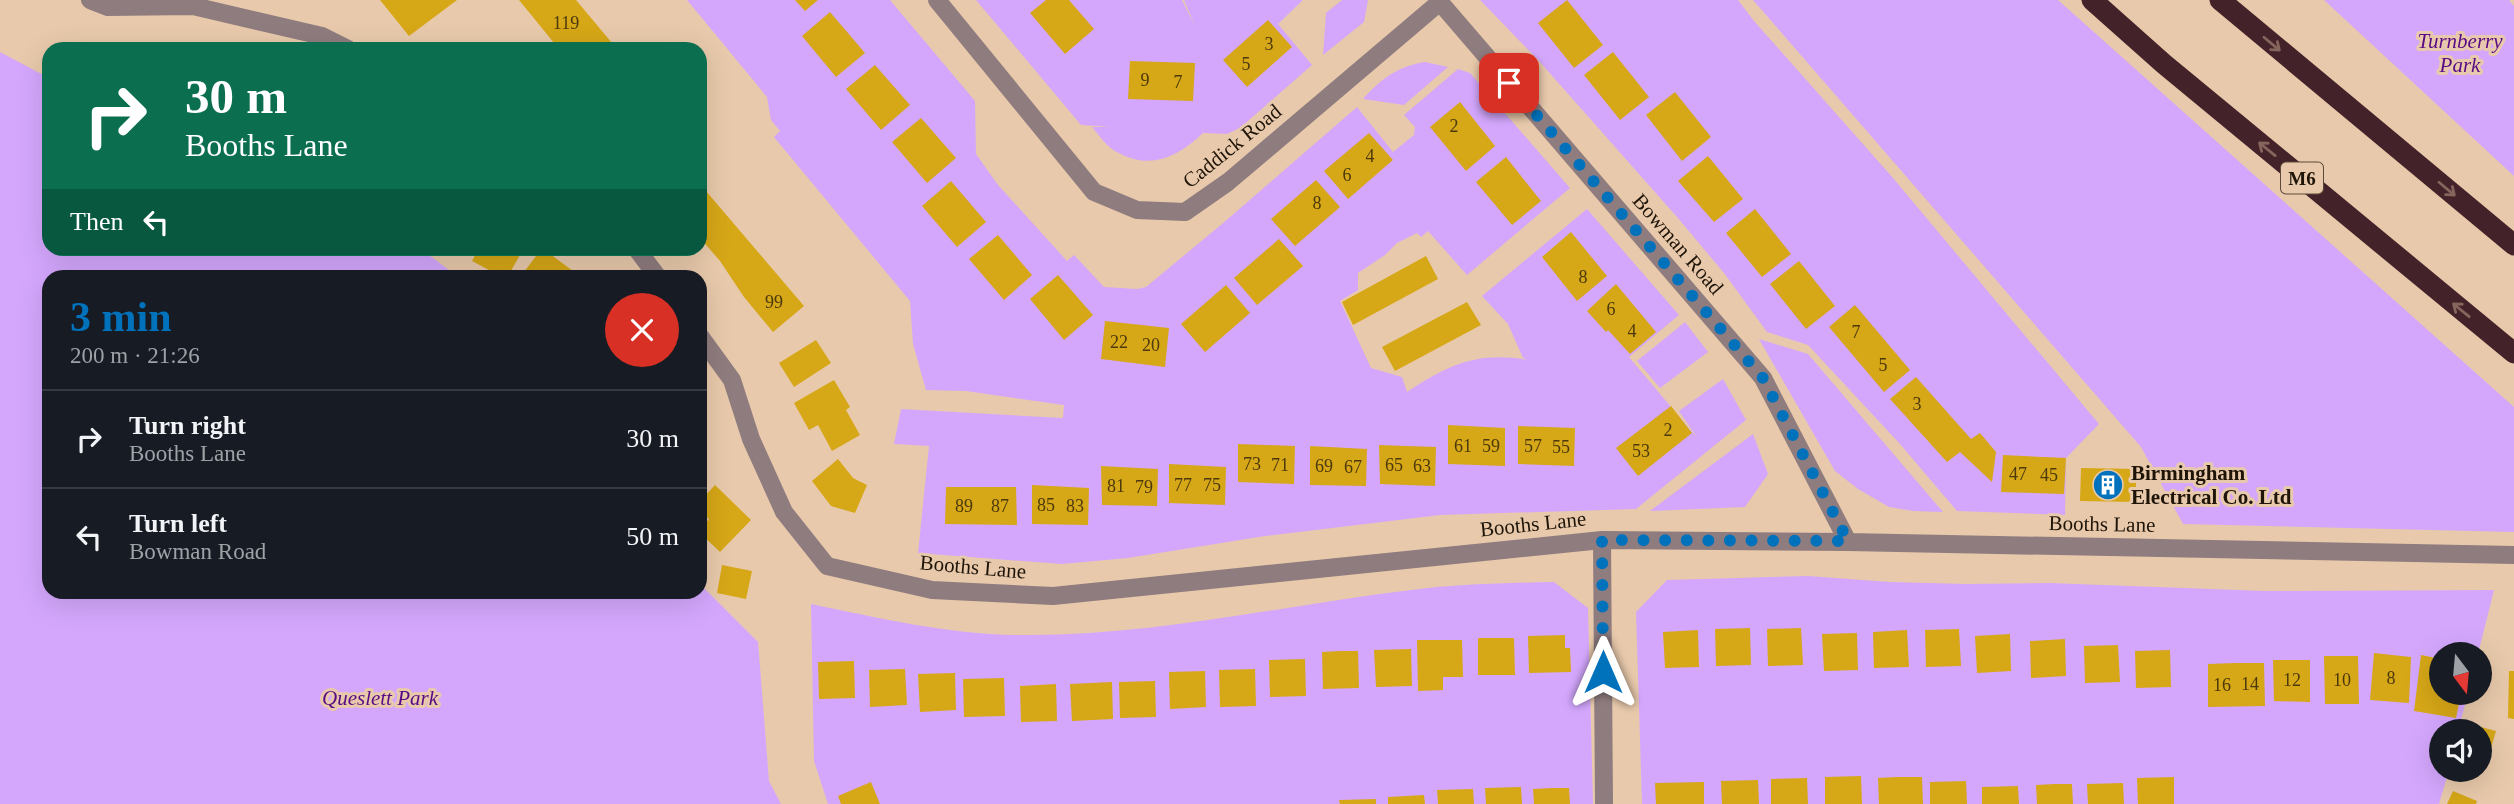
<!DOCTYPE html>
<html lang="en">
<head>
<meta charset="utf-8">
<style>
  :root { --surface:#171b24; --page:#20242c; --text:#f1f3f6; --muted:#9ea1a6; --line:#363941; --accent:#0072bc }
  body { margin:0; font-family:"Times New Roman",serif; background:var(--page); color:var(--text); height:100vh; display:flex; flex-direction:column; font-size:26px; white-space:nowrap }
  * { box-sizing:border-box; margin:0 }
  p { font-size:23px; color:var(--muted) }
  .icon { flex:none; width:38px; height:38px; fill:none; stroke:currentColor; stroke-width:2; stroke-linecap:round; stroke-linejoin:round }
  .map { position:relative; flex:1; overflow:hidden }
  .side { position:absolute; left:42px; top:270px; width:665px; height:329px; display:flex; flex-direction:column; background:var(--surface); border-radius:21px; box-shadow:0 7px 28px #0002 }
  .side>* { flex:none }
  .top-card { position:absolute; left:42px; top:42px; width:665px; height:214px; border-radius:21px; box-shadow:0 7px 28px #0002; background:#0b6e4f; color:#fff; overflow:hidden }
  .needle { width:46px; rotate:164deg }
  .controls { position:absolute; left:2429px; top:642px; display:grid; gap:14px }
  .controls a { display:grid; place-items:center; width:63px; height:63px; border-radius:50%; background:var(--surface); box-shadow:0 7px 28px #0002; font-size:35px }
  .pin { position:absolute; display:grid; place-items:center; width:60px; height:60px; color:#fff; margin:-30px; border-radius:14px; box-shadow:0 4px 10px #0006 }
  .me { position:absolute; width:77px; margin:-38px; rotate:0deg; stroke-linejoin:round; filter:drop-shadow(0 0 5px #0008) }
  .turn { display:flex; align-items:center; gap:24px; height:147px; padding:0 28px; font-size:32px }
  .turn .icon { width:91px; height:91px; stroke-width:2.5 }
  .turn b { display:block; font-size:49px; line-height:60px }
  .then { display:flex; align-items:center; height:66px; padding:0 28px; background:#0003; gap:14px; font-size:26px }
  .round { display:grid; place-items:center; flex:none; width:74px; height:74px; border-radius:37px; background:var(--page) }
  .headline { display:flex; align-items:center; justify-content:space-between; height:119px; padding:0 28px }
  h1 { font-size:42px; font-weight:700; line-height:52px; color:var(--accent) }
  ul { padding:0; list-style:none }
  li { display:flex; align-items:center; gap:21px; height:98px; padding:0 28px; border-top:2px solid var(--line) }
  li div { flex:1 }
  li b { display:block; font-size:26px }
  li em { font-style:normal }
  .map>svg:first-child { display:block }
  .green { fill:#d4a7fd }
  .building { fill:#d6a717 }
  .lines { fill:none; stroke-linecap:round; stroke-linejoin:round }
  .street { stroke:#8f7c7f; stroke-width:18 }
  .highway { stroke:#442229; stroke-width:21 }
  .oneway { stroke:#86655d }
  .route { stroke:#0072bc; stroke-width:12; stroke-dasharray:0 21.6 }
  .labels { text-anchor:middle; stroke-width:6; stroke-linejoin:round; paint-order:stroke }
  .number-label { font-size:18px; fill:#4c390c }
  .shield { fill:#e8c9ab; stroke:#5b4a39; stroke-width:2 }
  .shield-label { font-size:19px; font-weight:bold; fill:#1e1408 }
  .park-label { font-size:21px; font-style:italic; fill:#590b85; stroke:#e8c9ab }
  .street-label { font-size:21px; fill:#1e1408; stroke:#e8c9ab }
  .poi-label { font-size:21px; font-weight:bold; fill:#1e1408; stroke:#e8c9ab; text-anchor:start }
</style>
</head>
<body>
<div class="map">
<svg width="2514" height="804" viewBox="0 0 2514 804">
  <rect width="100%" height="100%" fill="#e8c9ab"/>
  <!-- green -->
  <path class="green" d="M687,0H890L975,101L976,154L998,185L1067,261L1074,255L1104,287L1137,289L1146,287L1222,224L1357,107L1393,152L1414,135L1415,127L1404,115L1458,69L1470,73L1570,188L1467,275L1428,231L1421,237L1417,233L1397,243L1385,255L1358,273V290L1340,301L1371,368L1402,377L1407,392C1448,365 1477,351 1528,360L1523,358L1508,324L1482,296L1587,209L1679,315L1629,357L1698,439L1679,411L1723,379L1746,420L1636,509L1440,515L1265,536L1128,558L1062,564L918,553L929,446L894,444L901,409L1063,418L1064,405L966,391L926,390L913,344L910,301L774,137L780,131L771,120L767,97Z
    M976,0H1182L1195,26L1184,0H1303L1278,24L1312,65L1240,128L1227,134L1203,133C1177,158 1149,171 1115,151C1106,146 1099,135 1092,127H1111L1081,125Z
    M1342,0H1368L1364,22L1323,55L1326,13Z
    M1480,0H1738L1754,21L1893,178L2099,424L2066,458L2065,515L1957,511L1900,444L1808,345L1767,332L1724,273L1677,217L1539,61Z
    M1753,0H2058L2514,407V532L2183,524L2141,447Z
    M2324,0H2509L2514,6V176Z
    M0,52L49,78V248L421,249L457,276H49V592H700V584L758,642L769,781L781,804H0Z
    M1425,62L1448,67L1404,105L1363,99C1381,79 1398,66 1425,62Z
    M1685,322L1708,352L1660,388L1637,361Z
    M1759,339L1808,354L1943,512L1913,511L1889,507L1858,489L1835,471Z
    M1753,434L1768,474L1745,507L1650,511Z
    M1808,576L1890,582L1965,584L2049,583L2265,591L2494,590L2478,654H2441V693H2468L2458,731L2441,732V770H2449L2439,804H1642L1636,612L1667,580Z
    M1554,582L1588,608L1593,804H828L814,761L811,604C878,618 948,634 1016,635C1148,637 1279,606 1411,590C1458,584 1506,583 1554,582Z"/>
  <!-- building -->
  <path class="building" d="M380,0H457L409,36Z
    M519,0H576L617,49H559Z
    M795,0H818L805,11Z
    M1046,0H1069L1094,29L1065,54L1030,13Z
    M1567,0L1603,45L1574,68L1538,23Z
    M830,12L865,53L836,77L802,36Z
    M1268,20L1292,47L1247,87L1223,60Z
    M1613,52L1649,97L1620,120L1584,75Z
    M1130,61L1195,63L1193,101L1128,99Z
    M875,65L910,105L881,130L846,89Z
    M1675,92L1711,137L1682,161L1646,115Z
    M1460,102L1495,146L1466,171L1430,127Z
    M921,118L956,158L927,183L892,142Z
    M1369,133L1393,160L1348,199L1324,171Z
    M1708,156L1743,199L1714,222L1678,181Z
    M1506,157L1541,201L1512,225L1476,182Z
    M1316,180L1340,207L1295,246L1271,219Z
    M951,181L986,222L957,247L922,206Z
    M700,184L804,306L773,332L744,297L720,261L700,238Z
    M1755,209L1791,254L1762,277L1726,233Z
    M1571,232L1607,276L1577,301L1542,257Z
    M998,235L1032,275L1004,300L969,259Z
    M1279,239L1303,266L1257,305L1234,278Z
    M479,248H524L508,276H500L472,261Z
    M542,248L573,271L569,276H521Z
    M1426,256L1438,279L1353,325L1342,302Z
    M1799,261L1835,306L1806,329L1770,284Z
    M1058,275L1093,315L1064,340L1030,299Z
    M1616,284L1656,332L1630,354L1608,330L1606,332L1587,311Z
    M1226,285L1250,313L1205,352L1181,324Z
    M1467,302L1481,325L1395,371L1382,347Z
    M1855,305L1910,370L1884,392L1829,327Z
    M1105,321L1169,328L1165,367L1101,359Z
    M816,340L831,363L794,387L779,363Z
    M1916,377L1971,439L1980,433L1996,452L1992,482L1960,452L1947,462L1890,399Z
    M834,380L850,407L846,410L860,435L832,451L818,425L809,430L794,403Z
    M1671,406L1692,433L1638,476L1616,448Z
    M1448,425L1505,428V466L1448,464Z
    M1518,426L1575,428L1574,466L1518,464Z
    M1238,444L1295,446L1294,484L1238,482Z
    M1379,445L1436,447L1435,486L1380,484Z
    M1310,446L1367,449L1366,486L1310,485Z
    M2003,455L2066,458L2064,494L2001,492Z
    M838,459L853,478L867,485L855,513L831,506L812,481Z
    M1169,464L1226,467L1225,505L1169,503Z
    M1101,466L1158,469L1157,506L1102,505Z
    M2081,468L2136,469V502L2080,501Z
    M715,485L751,520L720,552L700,533V529L709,519L700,511V501Z
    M1032,485L1089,488L1088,525L1032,524Z
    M946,487H1016L1017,525L945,524Z
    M722,565L752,571L746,599L717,593Z
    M1750,628L1751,665L1716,666L1715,629Z
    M1801,628L1803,665L1768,666L1767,629Z
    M1959,629L1961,666L1926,667L1925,630Z
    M1698,630L1699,667L1665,668L1663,632Z
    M1907,630L1909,667L1874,668L1873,632Z
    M1857,633L1858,670L1824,671L1822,634Z
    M2010,634L2011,671L1977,673L1975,636Z
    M1565,635V648H1570L1571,672L1529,673L1528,636Z
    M1478,638H1514L1515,675H1478Z
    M2065,639L2066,676L2031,678L2030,641Z
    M1417,640H1462L1463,677H1443V690L1418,691Z
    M2118,645L2120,682L2085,683L2084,646Z
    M1411,649L1412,686L1376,687L1374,650Z
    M2170,650L2171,687L2136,688L2135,651Z
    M1340,651H1358L1359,688L1323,689L1322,652Z
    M2374,653L2411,657L2409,703L2370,700Z
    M2421,655L2441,659V693H2461L2456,718L2414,711Z
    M2324,656H2358L2359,704H2325Z
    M1305,659L1306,696L1270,697L1269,660Z
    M2273,660H2310V702L2274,701Z
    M854,661L855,698L819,699L818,662Z
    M2235,663H2264L2265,706L2208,707V664Z
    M905,669L907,705L870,707L869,670Z
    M1255,669L1256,706L1220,707L1219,670Z
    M1205,671L1206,707L1170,709L1169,672Z
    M2509,671H2514V719L2508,718Z
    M955,673L956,710L920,712L918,674Z
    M1004,678L1005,716L964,717L963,679Z
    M1155,681L1156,717L1120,718L1119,682Z
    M1112,682L1113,719L1072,721L1070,684Z
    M1056,684L1057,721L1021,722L1020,686Z
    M2462,722L2496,731L2489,755L2480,753V732H2459Z
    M1861,776L1862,804H1825V777Z
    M1897,777H1922L1923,804H1879L1878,778Z
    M2174,777V804H2138L2137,778Z
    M1807,778L1808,804H1771V779Z
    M1758,780L1759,804H1722L1721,781Z
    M1966,781L1967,804H1930V782Z
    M871,782L880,804H841L838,796Z
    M1704,782V804H1656L1655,783Z
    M2123,783L2124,804H2088L2087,784Z
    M2055,784H2072L2073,804H2037L2036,785Z
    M2018,786L2019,804H1982V787Z
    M1521,787L1522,804H1486L1485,788Z
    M1552,788H1569L1570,804H1534L1533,789Z
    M1473,789L1474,804H1438L1437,790Z
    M2453,791L2477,801L2476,804H2447Z
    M1424,795L1425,804H1388V797Z
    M1376,799V804H1340L1339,800Z"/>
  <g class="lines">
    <!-- street -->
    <path class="street" d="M90,0L108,7L193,6L322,36L348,49
      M937,0L1094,192L1137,210L1185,212L1228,182L1440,2
      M1438,0L1763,378L1848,542
      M636,248L657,276
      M700,336L732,380L751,439L784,512L827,566L932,590L1053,596L1602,540L1848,542L2514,555
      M1602,540L1604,804"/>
    <!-- highway -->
    <path class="highway" d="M2092,0L2164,64L2514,353
      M2220,0L2514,245"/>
  </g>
  <!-- one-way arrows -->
  <defs><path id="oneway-shaft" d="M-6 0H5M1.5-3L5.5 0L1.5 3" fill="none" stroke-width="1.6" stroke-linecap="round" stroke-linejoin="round" transform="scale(1.75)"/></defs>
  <g class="oneway">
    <use href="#oneway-shaft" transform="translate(2272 44) rotate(40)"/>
    <use href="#oneway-shaft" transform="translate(2267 149) rotate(-141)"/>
    <use href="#oneway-shaft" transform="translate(2447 189) rotate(40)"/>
    <use href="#oneway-shaft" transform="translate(2461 310) rotate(-141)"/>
  </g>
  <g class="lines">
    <!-- route -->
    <path class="route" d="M1509,83L1763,378L1848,541L1602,540L1603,672"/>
  </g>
  <!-- icons -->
  <defs>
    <g id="building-disc" transform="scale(1.575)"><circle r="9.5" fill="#0072bc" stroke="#e8c9ab"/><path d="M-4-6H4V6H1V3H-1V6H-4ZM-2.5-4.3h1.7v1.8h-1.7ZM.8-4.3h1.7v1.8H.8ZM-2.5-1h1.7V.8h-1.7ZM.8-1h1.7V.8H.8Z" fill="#fff"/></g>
  </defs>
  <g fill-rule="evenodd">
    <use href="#building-disc" x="2108" y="485"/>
  </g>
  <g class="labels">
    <!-- number labels -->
    <g class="number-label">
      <text x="566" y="29">119</text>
      <text x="1269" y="50">3</text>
      <text x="1246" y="70">5</text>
      <text x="1145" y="86">9</text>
      <text x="1178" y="88">7</text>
      <text x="1454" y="132">2</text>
      <text x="1370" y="162">4</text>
      <text x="1347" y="181">6</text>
      <text x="1317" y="209">8</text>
      <text x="1583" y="283">8</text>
      <text x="774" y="308">99</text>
      <text x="1611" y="315">6</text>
      <text x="1632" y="337">4</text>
      <text x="1856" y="338">7</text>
      <text x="1119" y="348">22</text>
      <text x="1151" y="351">20</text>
      <text x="1883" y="371">5</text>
      <text x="1917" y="410">3</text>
      <text x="1668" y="436">2</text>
      <text x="1463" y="452">61</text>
      <text x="1491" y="452">59</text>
      <text x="1533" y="452">57</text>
      <text x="1561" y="453">55</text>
      <text x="1641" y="457">53</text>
      <text x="1252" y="470">73</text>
      <text x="1280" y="471">71</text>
      <text x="1394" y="471">65</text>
      <text x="1324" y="472">69</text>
      <text x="1422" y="472">63</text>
      <text x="1353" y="473">67</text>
      <text x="2018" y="480">47</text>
      <text x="2049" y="481">45</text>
      <text x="1183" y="491">77</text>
      <text x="1212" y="491">75</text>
      <text x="1116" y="492">81</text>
      <text x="1144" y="493">79</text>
      <text x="1046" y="511">85</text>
      <text x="964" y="512">89</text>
      <text x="1000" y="512">87</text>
      <text x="1075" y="512">83</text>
      <text x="2391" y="684">8</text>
      <text x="2292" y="686">12</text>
      <text x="2342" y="686">10</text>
      <text x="2250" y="690">14</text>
      <text x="2222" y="691">16</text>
    </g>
    <!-- shield labels -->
    <rect class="shield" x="2281" y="162.5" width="42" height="31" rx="5"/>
    <g class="shield-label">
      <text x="2302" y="185">M6</text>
    </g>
    <!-- park labels -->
    <g class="park-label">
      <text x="2460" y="48">Turnberry<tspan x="2460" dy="24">Park</tspan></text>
      <text x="380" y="705">Queslett Park</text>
    </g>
    <!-- street labels -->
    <g class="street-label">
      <text transform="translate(1232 146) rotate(-39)" y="7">Caddick Road</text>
      <text transform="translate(1678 244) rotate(49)" y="7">Bowman Road</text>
      <text transform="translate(1533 524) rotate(-6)" y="7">Booths Lane</text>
      <text transform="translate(2102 524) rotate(1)" y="7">Booths Lane</text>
      <text transform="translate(973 567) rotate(5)" y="7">Booths Lane</text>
    </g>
    <!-- poi labels -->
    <g class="poi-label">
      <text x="2131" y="480">Birmingham<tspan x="2131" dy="24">Electrical Co. Ltd</tspan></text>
    </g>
  </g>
</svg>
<div class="controls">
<a><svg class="needle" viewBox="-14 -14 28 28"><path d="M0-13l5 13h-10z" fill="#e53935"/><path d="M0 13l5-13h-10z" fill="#9ea1a6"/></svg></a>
<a><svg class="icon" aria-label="sound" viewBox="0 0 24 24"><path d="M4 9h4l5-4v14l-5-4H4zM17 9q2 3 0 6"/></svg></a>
</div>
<div class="pin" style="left:1509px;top:83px;background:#d93025"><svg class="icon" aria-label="arrive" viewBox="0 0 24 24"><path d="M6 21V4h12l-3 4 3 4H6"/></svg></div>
<svg class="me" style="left:1603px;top:672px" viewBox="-20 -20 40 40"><path d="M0-17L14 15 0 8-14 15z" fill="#0072bc" stroke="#fff" stroke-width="4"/></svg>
<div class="top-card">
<div class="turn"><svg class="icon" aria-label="right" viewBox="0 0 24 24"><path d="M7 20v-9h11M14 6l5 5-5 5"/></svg><div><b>30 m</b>Booths Lane</div></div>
<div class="then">Then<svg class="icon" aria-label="left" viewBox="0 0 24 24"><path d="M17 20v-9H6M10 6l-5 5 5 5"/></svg></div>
</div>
<section class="side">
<div class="headline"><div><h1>3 min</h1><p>200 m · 21:26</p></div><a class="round" style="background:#d93025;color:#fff"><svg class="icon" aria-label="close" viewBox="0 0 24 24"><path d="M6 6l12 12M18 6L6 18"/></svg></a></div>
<ul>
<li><svg class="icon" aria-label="right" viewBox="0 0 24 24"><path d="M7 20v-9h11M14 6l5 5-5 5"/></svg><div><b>Turn right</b><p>Booths Lane</p></div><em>30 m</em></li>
<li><svg class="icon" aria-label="left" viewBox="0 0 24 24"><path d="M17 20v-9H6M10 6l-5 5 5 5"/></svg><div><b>Turn left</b><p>Bowman Road</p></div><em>50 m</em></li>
</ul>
</section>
</div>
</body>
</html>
